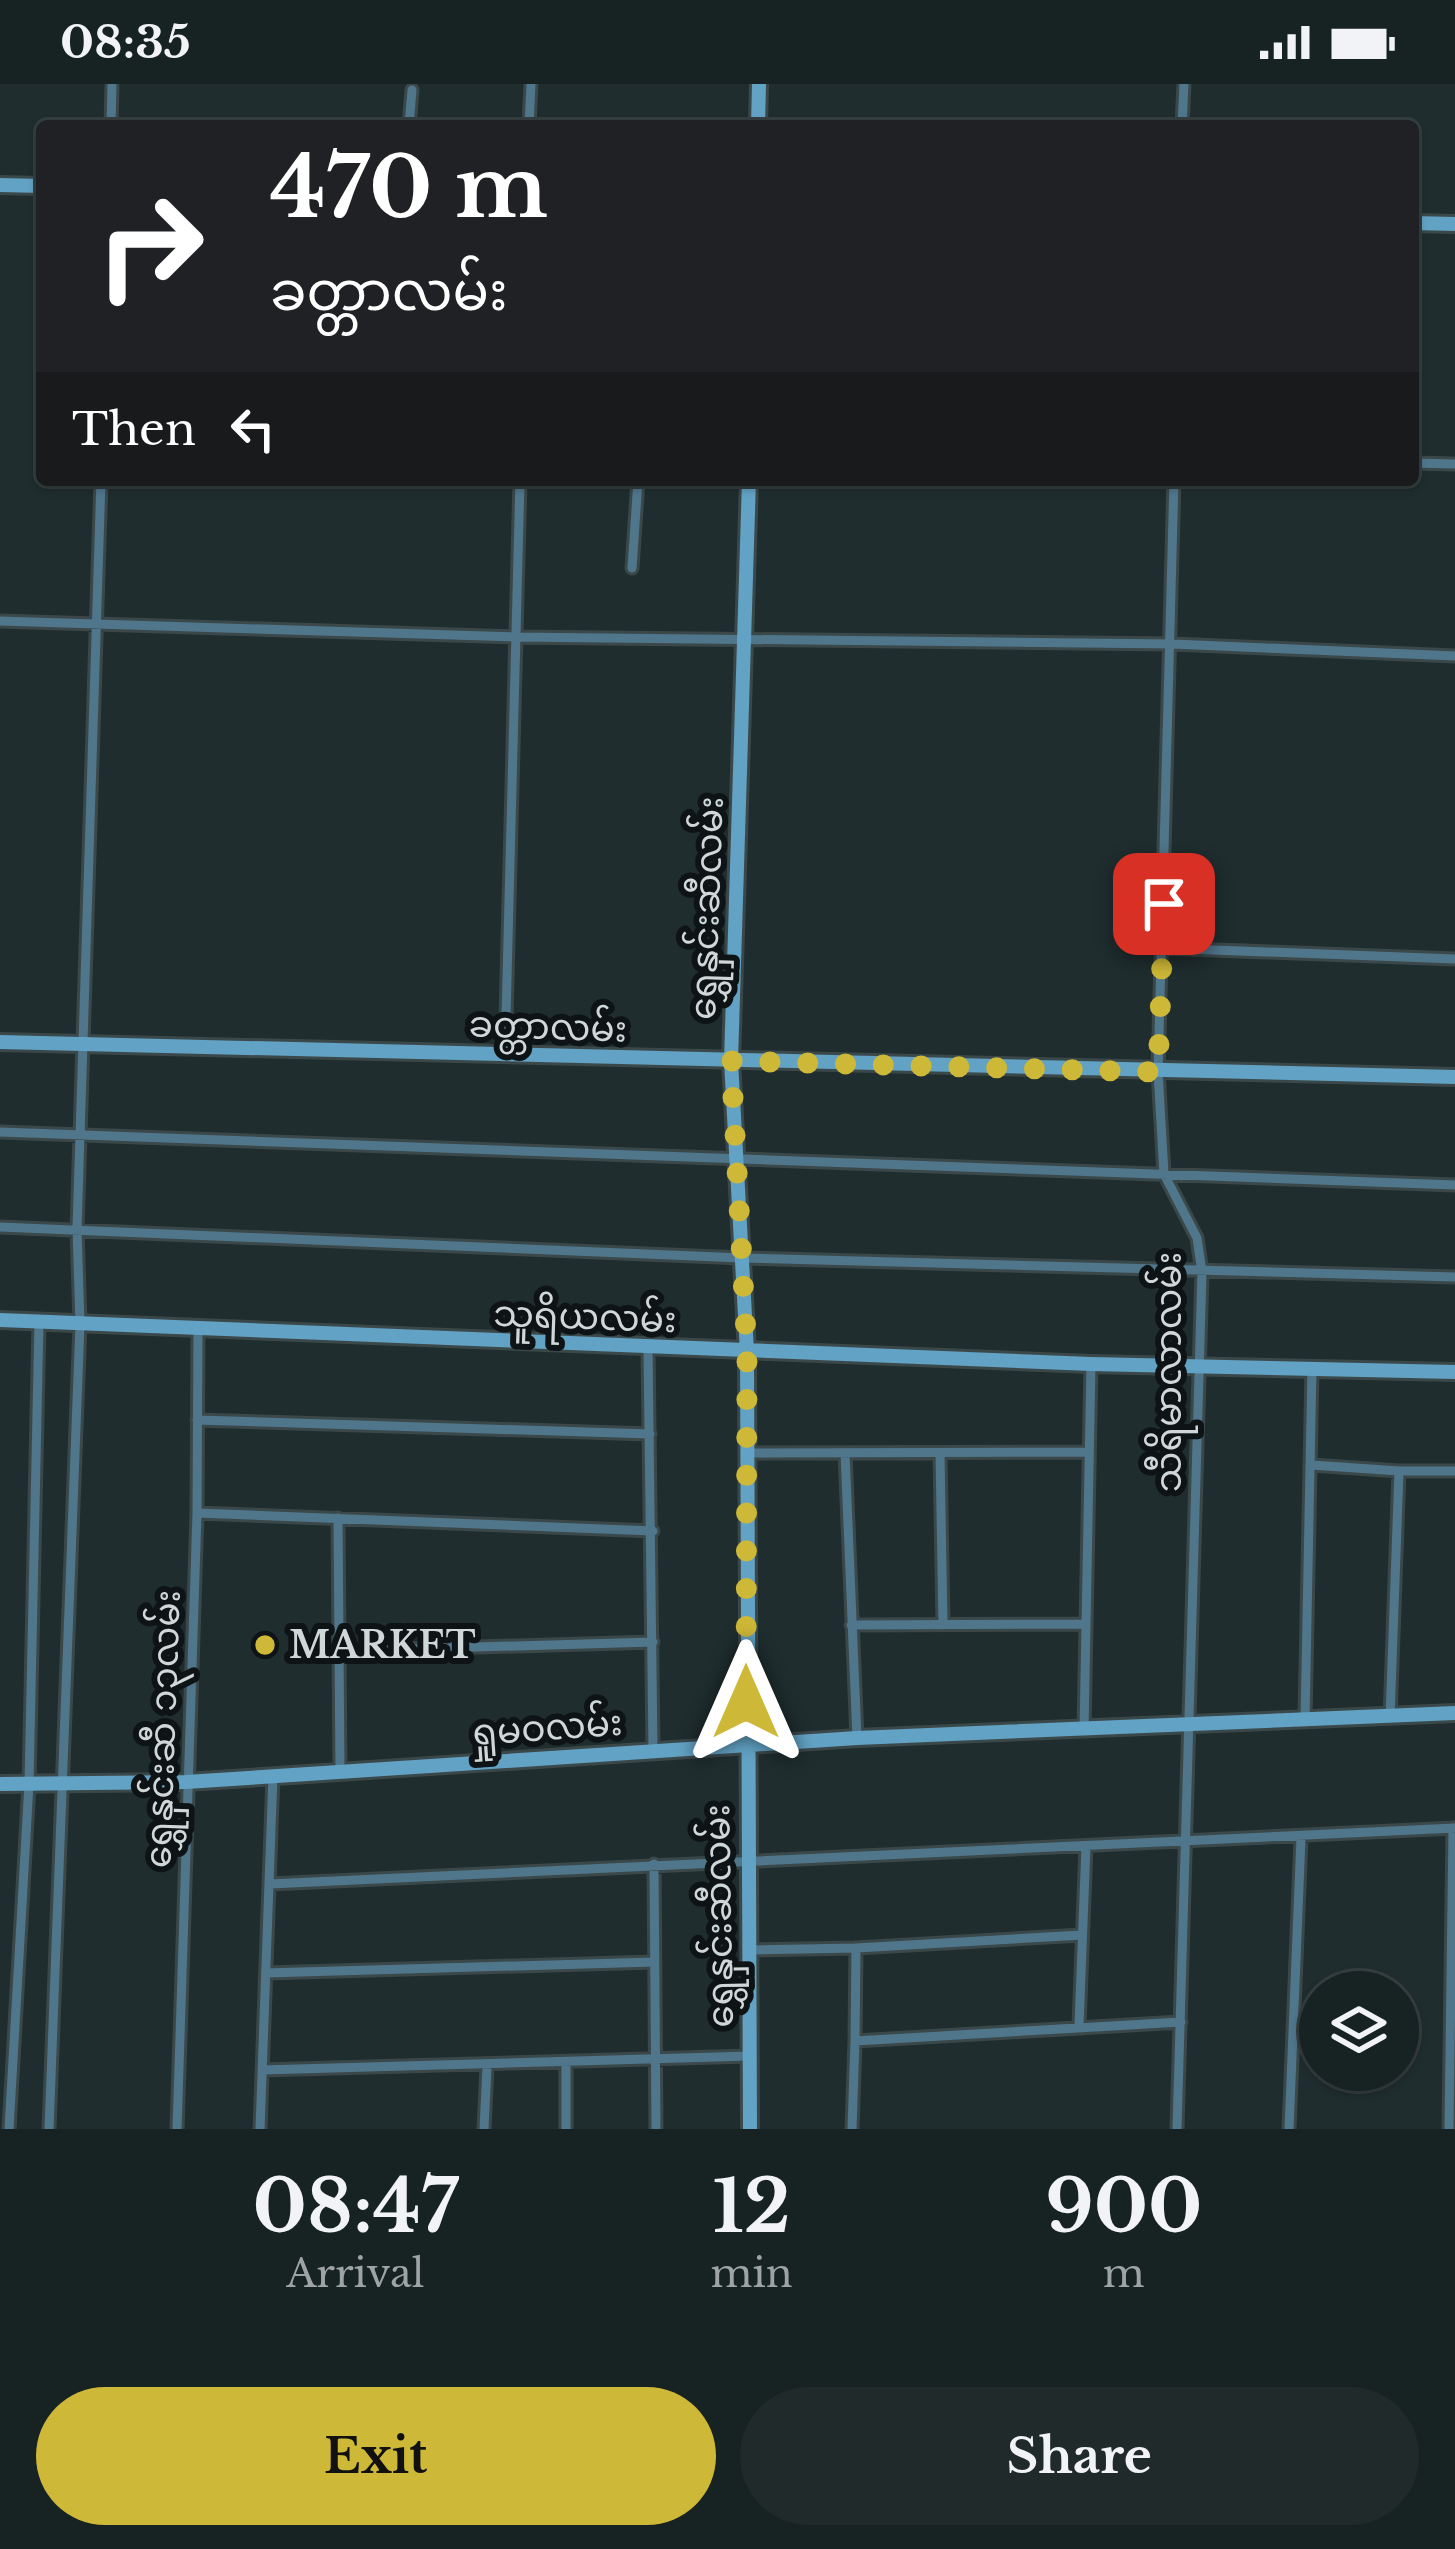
<!DOCTYPE html>
<html lang="en">
<head>
<meta charset="utf-8">
<style>
  :root { --surface:#172223; --page:#202a2b; --text:#f1f3f6; --muted:#9ea4a6; --line:#363f41; --accent:#ceb837 }
  body { margin:0; font-family:"Libre Baskerville","Noto Sans Myanmar",serif; background:var(--page); color:var(--text); height:100vh; display:flex; flex-direction:column; font-size:45px; white-space:nowrap }
  * { box-sizing:border-box; margin:0 }
  p { font-size:39px; color:var(--muted) }
  .icon { flex:none; width:66px; height:66px; fill:none; stroke:currentColor; stroke-width:2; stroke-linecap:round; stroke-linejoin:round }
  .map { position:relative; height:2045px; overflow:hidden }
  .side { display:flex; flex-direction:column; background:var(--surface); flex:1 }
  .side>* { flex:none }
  .hud { position:absolute; left:36px; top:36px; width:1383px; height:366px; border-radius:12px; box-shadow:0 3px 9px #0004,0 0 0 3px var(--line); background:#202124; color:#fff; overflow:hidden }
  .fabs { position:absolute; left:1299px; top:1887px; display:grid; gap:24px }
  .fabs a { display:grid; place-items:center; width:120px; height:120px; border-radius:50%; background:var(--surface); box-shadow:0 3px 9px #0004,0 0 0 3px var(--line); font-size:60px }
  .pin { position:absolute; display:grid; place-items:center; width:102px; height:102px; color:#fff; margin:-51px; border-radius:24px; box-shadow:0 6px 18px #0006 }
  .me { position:absolute; width:132px; margin:-66px; rotate:0deg; stroke-linejoin:round; filter:drop-shadow(0 0 9px #0008) }
  .turn { display:flex; align-items:center; gap:42px; height:252px; padding:0 36px; font-size:54px }
  .turn .icon { width:156px; height:156px; stroke-width:2.5 }
  .turn b { display:block; font-size:84px; line-height:102px }
  .then { display:flex; align-items:center; height:114px; padding:0 36px; background:#0003; gap:24px; font-size:45px }
  .eta { display:flex; justify-content:space-evenly; align-items:center; height:204px; text-align:center }
  .eta b { font-size:72px; font-weight:800; line-height:84px }
  .action { display:flex; gap:24px; margin-top:auto; padding:24px 36px }
  .action a { flex:1; height:138px; border-radius:72px; background:var(--accent); color:#111; font-size:48px; font-weight:800; line-height:138px; text-align:center }
  .action a+a { background:var(--page); color:var(--text) }
  .status { display:flex; justify-content:space-between; align-items:center; height:84px; padding:0 60px; background:var(--surface); direction:ltr }
  .status svg { height:33px; fill:currentColor }
  .map>svg:first-child { display:block }
  .lines { fill:none; stroke-linecap:round; stroke-linejoin:round }
  .street-casing { stroke:#3b484a; stroke-width:15 }
  .secondary-casing { stroke:#3b484a; stroke-width:20 }
  .street { stroke:#50768c; stroke-width:9 }
  .secondary { stroke:#62a2c4; stroke-width:14 }
  .route { stroke:#ceb837; stroke-width:21; stroke-dasharray:0 37.8 }
  .poi-dot { fill:#ceb837; stroke:#0e1415; stroke-width:4.5 }
  .labels { text-anchor:middle; stroke-width:12; stroke-linejoin:round; paint-order:stroke }
  .street-label { font-size:36px; fill:#cfd7d9; stroke:#0e1415 }
  .poi-label { font-size:36px; font-weight:bold; fill:#cfd7d9; stroke:#0e1415; text-anchor:start }
</style>
</head>
<body>
<div class="status"><b>08:35</b><svg viewBox="0 0 49 12"><path d="M0 12V9h3v3zM5 12V6h3v6zM10 12V3h3v9zM15 12V0h3v12zM26 1h20v11H26zM47 4h2v5h-2z"/></svg></div>
<div class="map">
<svg width="1455" height="2045" viewBox="0 0 1455 2045">
  <rect width="100%" height="100%" fill="#1f2d2f"/>
  <g class="lines">
    <!-- street casing -->
    <g class="street-casing">
      <path id="street" d="M111,42L112,0
        M409,42L412,6
        M529,42L531,0
        M1182,42L1184,0
        M1413,379L1455,380
        M1174,396L1158,987L1164,1090L1197,1154L1202,1188L1177,2045
        M632,484L638,396
        M0,537L516,553L1173,560L1455,572
        M1162,864L1455,875
        M505,971L520,396
        M0,1048L1455,1101
        M0,1143L742,1174L1455,1193
        M648,1264L653,1666
        M197,1336L650,1350
        M747,1369L1087,1368
        M845,1369L857,1654
        M940,1369L943,1541
        M1312,1381L1399,1387L1390,1634
        M1399,1387H1455
        M197,1429L653,1447
        M338,1434L340,1687
        M851,1541L1084,1540
        M339,1567L653,1558
        M1305,1635L1312,1284
        M1084,1646L1091,1280
        M654,1780L656,2045
        M270,1800L1455,1744
        M748,1866L856,1864
        M266,1889L654,1878
        M1079,1941L1086,1763
        M855,1957L856,1864L1082,1851
        M566,1981V2045
        M262,1986L750,1972
        M9,2045L29,1700L39,1238
        M49,2045L80,1240L77,1145L101,396
        M177,2045L197,1429L198,1247
        M260,2045L273,1691
        M484,2045L487,1982
        M852,2045L855,1957L1181,1938
        M1289,2045L1301,1754
        M1449,2045L1453,1744"/>
    </g>
    <!-- secondary casing -->
    <g class="secondary-casing">
      <path id="secondary" d="M758,42L759,0
        M0,101L42,102
        M1413,139L1455,140
        M749,396L731,977L747,1268L750,2045
        M0,958L1455,993
        M0,1236L1091,1280L1455,1288
        M0,1700L186,1698L857,1654L1455,1629"/>
    </g>
    <!-- street -->
    <use href="#street" class="street"/>
    <!-- secondary -->
    <use href="#secondary" class="secondary"/>
  </g>
  <g class="lines">
    <!-- route -->
    <path class="route" d="M746,1618L747,1268L731,977L1158,988L1164,820"/>
  </g>
  <!-- markers -->
  <circle class="poi-dot" cx="265" cy="1561" r="12"/>
  <g class="labels">
    <!-- street labels -->
    <g class="street-label">
      <text transform="translate(706 824) rotate(-88)" y="13">ရွှေနှင်းဆီလမ်း</text>
      <text transform="translate(548 942) rotate(2)" y="13">ခတ္တာလမ်း</text>
      <text transform="translate(585 1232) rotate(2)" y="13">သူရိယလမ်း</text>
      <text transform="translate(1168 1288) rotate(-90)" y="13">သီရိမာလာလမ်း</text>
      <text transform="translate(546 1643) rotate(-4)" y="13">ရှုမဝလမ်း</text>
      <text transform="translate(162 1645) rotate(-88)" y="13">ရွှေနှင်းဆီ ၁၃လမ်း</text>
      <text transform="translate(718 1832) rotate(-91)" y="13">ရွှေနှင်းဆီလမ်း</text>
    </g>
    <!-- poi labels -->
    <g class="poi-label">
      <text x="289" y="1574">MARKET</text>
    </g>
  </g>
</svg>
<div class="fabs">
<a><svg class="icon" aria-label="layers" viewBox="0 0 24 24"><path d="M12 4l9 5-9 5-9-5zM3 14l9 5 9-5"/></svg></a>
</div>
<div class="pin" style="left:1164px;top:820px;background:#d93025"><svg class="icon" aria-label="arrive" viewBox="0 0 24 24"><path d="M6 21V4h12l-3 4 3 4H6"/></svg></div>
<svg class="me" style="left:746px;top:1618px" viewBox="-20 -20 40 40"><path d="M0-17L14 15 0 8-14 15z" fill="#ceb837" stroke="#fff" stroke-width="4"/></svg>
<div class="hud">
<div class="turn"><svg class="icon" aria-label="right" viewBox="0 0 24 24"><path d="M7 20v-9h11M14 6l5 5-5 5"/></svg><div><b>470 m</b>ခတ္တာလမ်း</div></div>
<div class="then">Then<svg class="icon" aria-label="left" viewBox="0 0 24 24"><path d="M17 20v-9H6M10 6l-5 5 5 5"/></svg></div>
</div>
</div>
<section class="side">
<div class="eta">
<div><b>08:47</b><p>Arrival</p></div>
<div><b>12</b><p>min</p></div>
<div><b>900</b><p>m</p></div>
</div>
<div class="action"><a>Exit</a><a>Share</a></div>
</section>
</body>
</html>
